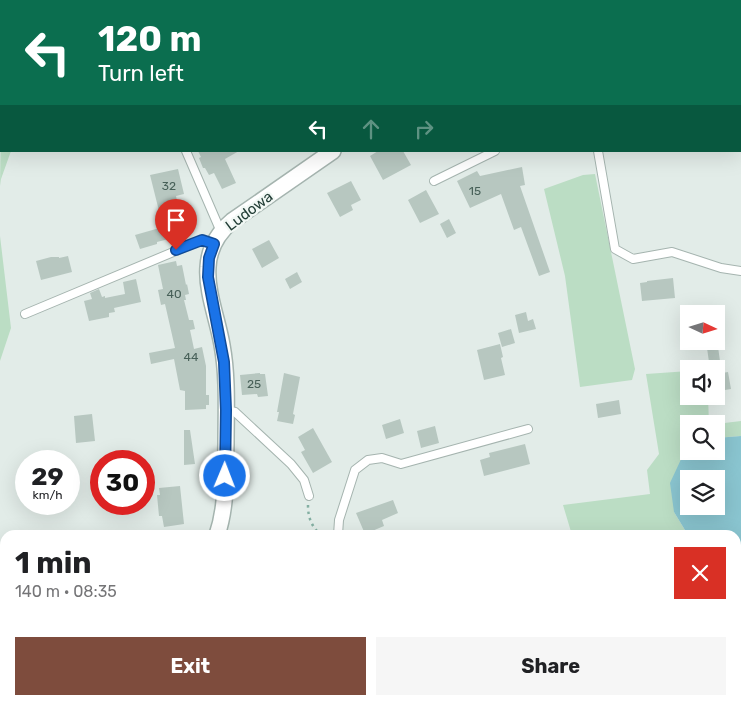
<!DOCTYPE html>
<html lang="en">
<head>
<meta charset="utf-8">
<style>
  :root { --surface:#fff; --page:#f6f6f6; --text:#202124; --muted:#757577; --accent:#7e4c3d }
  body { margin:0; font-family:Rubik,sans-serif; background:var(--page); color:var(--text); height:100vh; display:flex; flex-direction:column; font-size:19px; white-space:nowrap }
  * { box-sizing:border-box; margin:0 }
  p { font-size:16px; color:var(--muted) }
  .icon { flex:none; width:28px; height:28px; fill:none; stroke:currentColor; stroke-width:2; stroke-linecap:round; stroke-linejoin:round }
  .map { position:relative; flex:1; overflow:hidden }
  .side { position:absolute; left:0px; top:530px; width:741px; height:175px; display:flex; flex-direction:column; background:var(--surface); border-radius:15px 15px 0 0; box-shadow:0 5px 20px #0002 }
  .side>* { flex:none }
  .banner { position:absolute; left:0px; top:0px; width:741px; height:152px; box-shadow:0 5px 20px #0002; background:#0b6e4f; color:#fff; overflow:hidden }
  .needle { width:32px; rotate:94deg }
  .tools { position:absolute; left:680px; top:305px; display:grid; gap:10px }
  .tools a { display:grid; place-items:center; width:45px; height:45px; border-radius:0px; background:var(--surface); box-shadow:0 5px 20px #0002; font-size:25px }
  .speed { position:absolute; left:15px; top:450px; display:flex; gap:10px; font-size:25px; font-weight:700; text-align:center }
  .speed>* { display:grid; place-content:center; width:65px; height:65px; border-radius:50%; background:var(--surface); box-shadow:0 5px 20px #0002; line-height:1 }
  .speed small { font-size:12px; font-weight:400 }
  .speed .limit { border:8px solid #d22; background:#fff; color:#111 }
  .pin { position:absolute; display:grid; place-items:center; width:42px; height:42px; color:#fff; margin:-51px -21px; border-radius:50% 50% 50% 0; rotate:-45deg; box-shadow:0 0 5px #0007 }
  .pin .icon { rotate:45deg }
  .me { position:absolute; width:55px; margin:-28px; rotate:1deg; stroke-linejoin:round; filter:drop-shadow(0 0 4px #0008) }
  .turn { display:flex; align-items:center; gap:18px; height:105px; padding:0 15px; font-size:22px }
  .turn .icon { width:65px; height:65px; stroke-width:2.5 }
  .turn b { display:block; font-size:35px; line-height:42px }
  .lanes { display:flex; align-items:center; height:48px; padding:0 15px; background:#0003; justify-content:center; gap:25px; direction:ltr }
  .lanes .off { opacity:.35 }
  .round { display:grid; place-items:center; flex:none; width:52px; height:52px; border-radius:0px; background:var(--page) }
  .headline { display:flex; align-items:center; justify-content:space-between; height:85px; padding:0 15px }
  h1 { font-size:30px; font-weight:700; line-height:38px }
  .primary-button { display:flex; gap:10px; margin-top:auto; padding:10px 15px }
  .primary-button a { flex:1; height:58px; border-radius:0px; background:var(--accent); color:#fff; font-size:20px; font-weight:700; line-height:58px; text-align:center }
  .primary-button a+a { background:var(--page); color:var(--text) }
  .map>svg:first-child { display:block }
  .green { fill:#bbddc4 }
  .water { fill:#8ac5d0; fill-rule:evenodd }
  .building { fill:#b7c7c0 }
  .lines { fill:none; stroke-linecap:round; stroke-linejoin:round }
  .service-casing { stroke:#a5b4af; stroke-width:10 }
  .minor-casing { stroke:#a5b4af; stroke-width:18 }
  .tertiary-casing { stroke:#a5b4af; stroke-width:18 }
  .path { stroke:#83afa2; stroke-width:2.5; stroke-dasharray:2.5 4; stroke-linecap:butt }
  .service { stroke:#fff; stroke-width:8 }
  .minor { stroke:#fff; stroke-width:15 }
  .tertiary { stroke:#fff; stroke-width:15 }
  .route-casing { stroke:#114b97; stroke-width:12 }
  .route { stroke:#1a73e8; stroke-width:9 }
  .labels { text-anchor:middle; stroke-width:4.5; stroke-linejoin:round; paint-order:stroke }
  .number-label { font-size:12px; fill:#476058 }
  .street-label { font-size:15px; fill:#223d36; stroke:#f2f8f5 }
</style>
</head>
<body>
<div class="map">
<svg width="741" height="705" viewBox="0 0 741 705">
  <rect width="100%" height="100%" fill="#e2ece8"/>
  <!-- green -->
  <path class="green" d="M1,119V151H11L1,179L0,186Z
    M595,174L635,369L632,380L580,387L565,276L544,189L583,175Z
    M0,236L11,328L0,361Z
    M689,371V396H708L709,424H689V451H691L683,455L674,512L688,535H572L563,505L650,494L647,470L659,454L646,374Z
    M741,421V436L716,438V424Z
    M741,545V705H691L690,703L679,702L672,705H531L534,700H736V550Z"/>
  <!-- water -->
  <path class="water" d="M741,436V566L736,564V535H688L674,512L670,483L683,455L691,451H716V438ZM689,479H716V506H689Z"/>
  <!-- building -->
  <path class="building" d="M198,151H239L225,159L236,183L222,189L214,173L209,175L205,168H203L199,158L201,157Z
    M378,151H403L411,165L383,180L370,156Z
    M522,167L525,185L520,186L550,272L539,276L521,227L514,230L501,194L470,208L457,181L477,171L480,176Z
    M178,169L184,194L176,196L184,235L157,242V244L140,249L135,235L163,227L150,175Z
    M351,181L361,200L351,205L353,210L340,217L327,193Z
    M426,190L439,214L420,223L408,200Z
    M449,219L456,233L447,238L440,224Z
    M269,240L279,258L262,268L252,249Z
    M68,256L72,272L41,280L36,261L51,257H59V258Z
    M176,261L177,266L182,265L186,285L187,284L189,294L185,295L186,300H184L189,320H193L195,329L190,330L194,349L202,347L206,366V395H209V405H206V409L185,410V391L180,390L174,359L151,364L149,353L175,348L165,304L161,305L158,290L163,289L158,265Z
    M297,272L302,282L290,289L285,279Z
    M673,278L675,298L642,301L640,283L647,282V281Z
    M136,279L141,302L114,308L115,312L109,313V317L89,321L84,301L92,299L90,293L99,289L102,297L105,296V298L125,294L123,282Z
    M526,312L528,321L533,319L536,329L519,333L515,315Z
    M511,329L515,343L502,347L498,333Z
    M500,344L503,357L501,358L505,375L484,380L477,350Z
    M718,347L720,361L709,362L707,348Z
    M728,372L731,389L719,391L716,384V374Z
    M260,373V374H265L268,396L258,397L257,394L242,395L240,375Z
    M284,373L300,377L293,414L295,415L293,424L277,421L279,412H277Z
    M619,400L621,414L598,418L596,404Z
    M92,414L95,441L76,443L74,416Z
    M400,419L404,433L386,439L382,425Z
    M435,426L439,443L421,448L417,431Z
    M313,428L332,462L313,473L301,452L305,450L298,437Z
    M184,430H190L195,464L184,465Z
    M525,444L530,464L484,476L480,460L490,457L489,453Z
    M180,486L184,524L164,527L162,516H159L157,495H160L159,488Z
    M393,500L398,513L382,520L384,526L365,534L356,513Z"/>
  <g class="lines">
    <!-- service casing -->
    <g class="service-casing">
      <path id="service" d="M615,0L616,1
        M740,113L741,121
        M186,151L221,232
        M598,151L615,249L633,259L672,252L721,268L741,271
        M434,181L495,151
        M25,314L202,240L214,244
        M226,410L235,412L291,464L304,480L309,496
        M338,535L339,520L355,470L368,460L382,458L401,464L528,429"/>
    </g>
    <!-- minor casing -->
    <g class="minor-casing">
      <path id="minor" d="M645,1V0
        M217,535C227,506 225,475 226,444C226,411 228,378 222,345C218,321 206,291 208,267C209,248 218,233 232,221L333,151
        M380,700L382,705
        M102,705L106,700"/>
    </g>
    <!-- tertiary casing -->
    <g class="tertiary-casing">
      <path id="tertiary" d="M691,0L695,1
        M740,13H741"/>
    </g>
    <!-- path -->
    <path class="path" d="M207,1L209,0
      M244,1L246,0
      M0,75H1
      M308,505C308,517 311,526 321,535
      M736,663L741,648
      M723,705L724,700"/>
    <!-- service -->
    <use href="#service" class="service"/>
    <!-- minor -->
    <use href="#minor" class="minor"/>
    <!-- tertiary -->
    <use href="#tertiary" class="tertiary"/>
  </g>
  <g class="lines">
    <!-- route casing -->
    <g class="route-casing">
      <path id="route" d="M176,250L202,240L214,244L209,258L208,277L224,362L226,410L225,476"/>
    </g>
    <!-- route -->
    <use href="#route" class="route"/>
  </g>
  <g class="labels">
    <!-- number labels -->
    <g class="number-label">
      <text x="169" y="190">32</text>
      <text x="475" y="195">15</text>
      <text x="174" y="298">40</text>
      <text x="191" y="361">44</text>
      <text x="254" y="388">25</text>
    </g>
    <!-- street labels -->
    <g class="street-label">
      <text transform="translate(249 211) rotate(-37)" y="5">Ludowa</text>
    </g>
  </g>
</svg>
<div class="tools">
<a><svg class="needle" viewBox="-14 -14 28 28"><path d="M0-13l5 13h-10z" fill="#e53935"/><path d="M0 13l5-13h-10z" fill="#757577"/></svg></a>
<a><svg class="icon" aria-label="sound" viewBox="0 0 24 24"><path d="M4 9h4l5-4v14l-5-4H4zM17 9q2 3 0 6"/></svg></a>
<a><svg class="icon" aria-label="search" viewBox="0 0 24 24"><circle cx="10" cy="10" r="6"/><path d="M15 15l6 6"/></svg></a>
<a><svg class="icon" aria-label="layers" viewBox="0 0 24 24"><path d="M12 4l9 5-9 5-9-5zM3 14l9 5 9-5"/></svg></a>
</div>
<div class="speed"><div>29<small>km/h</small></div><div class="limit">30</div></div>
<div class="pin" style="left:176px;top:250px;background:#d93025"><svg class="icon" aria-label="arrive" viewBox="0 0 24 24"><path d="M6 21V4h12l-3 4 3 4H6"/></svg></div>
<svg class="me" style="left:225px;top:476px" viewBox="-20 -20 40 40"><circle r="17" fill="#1a73e8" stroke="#fff" stroke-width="3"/><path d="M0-11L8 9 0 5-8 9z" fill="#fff"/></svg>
<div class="banner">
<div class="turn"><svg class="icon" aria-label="left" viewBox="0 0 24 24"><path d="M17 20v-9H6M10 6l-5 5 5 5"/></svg><div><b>120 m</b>Turn left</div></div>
<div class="lanes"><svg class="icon" aria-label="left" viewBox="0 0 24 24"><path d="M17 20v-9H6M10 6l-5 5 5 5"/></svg><svg class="icon off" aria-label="ahead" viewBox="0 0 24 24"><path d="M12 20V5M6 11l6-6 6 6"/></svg><svg class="icon off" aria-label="right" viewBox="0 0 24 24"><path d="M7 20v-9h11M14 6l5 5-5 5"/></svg></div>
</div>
<section class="side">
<div class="headline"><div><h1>1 min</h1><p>140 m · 08:35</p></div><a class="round" style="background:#d93025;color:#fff"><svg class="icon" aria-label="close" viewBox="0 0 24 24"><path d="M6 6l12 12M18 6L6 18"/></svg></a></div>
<div class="primary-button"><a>Exit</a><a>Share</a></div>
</section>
</div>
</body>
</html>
